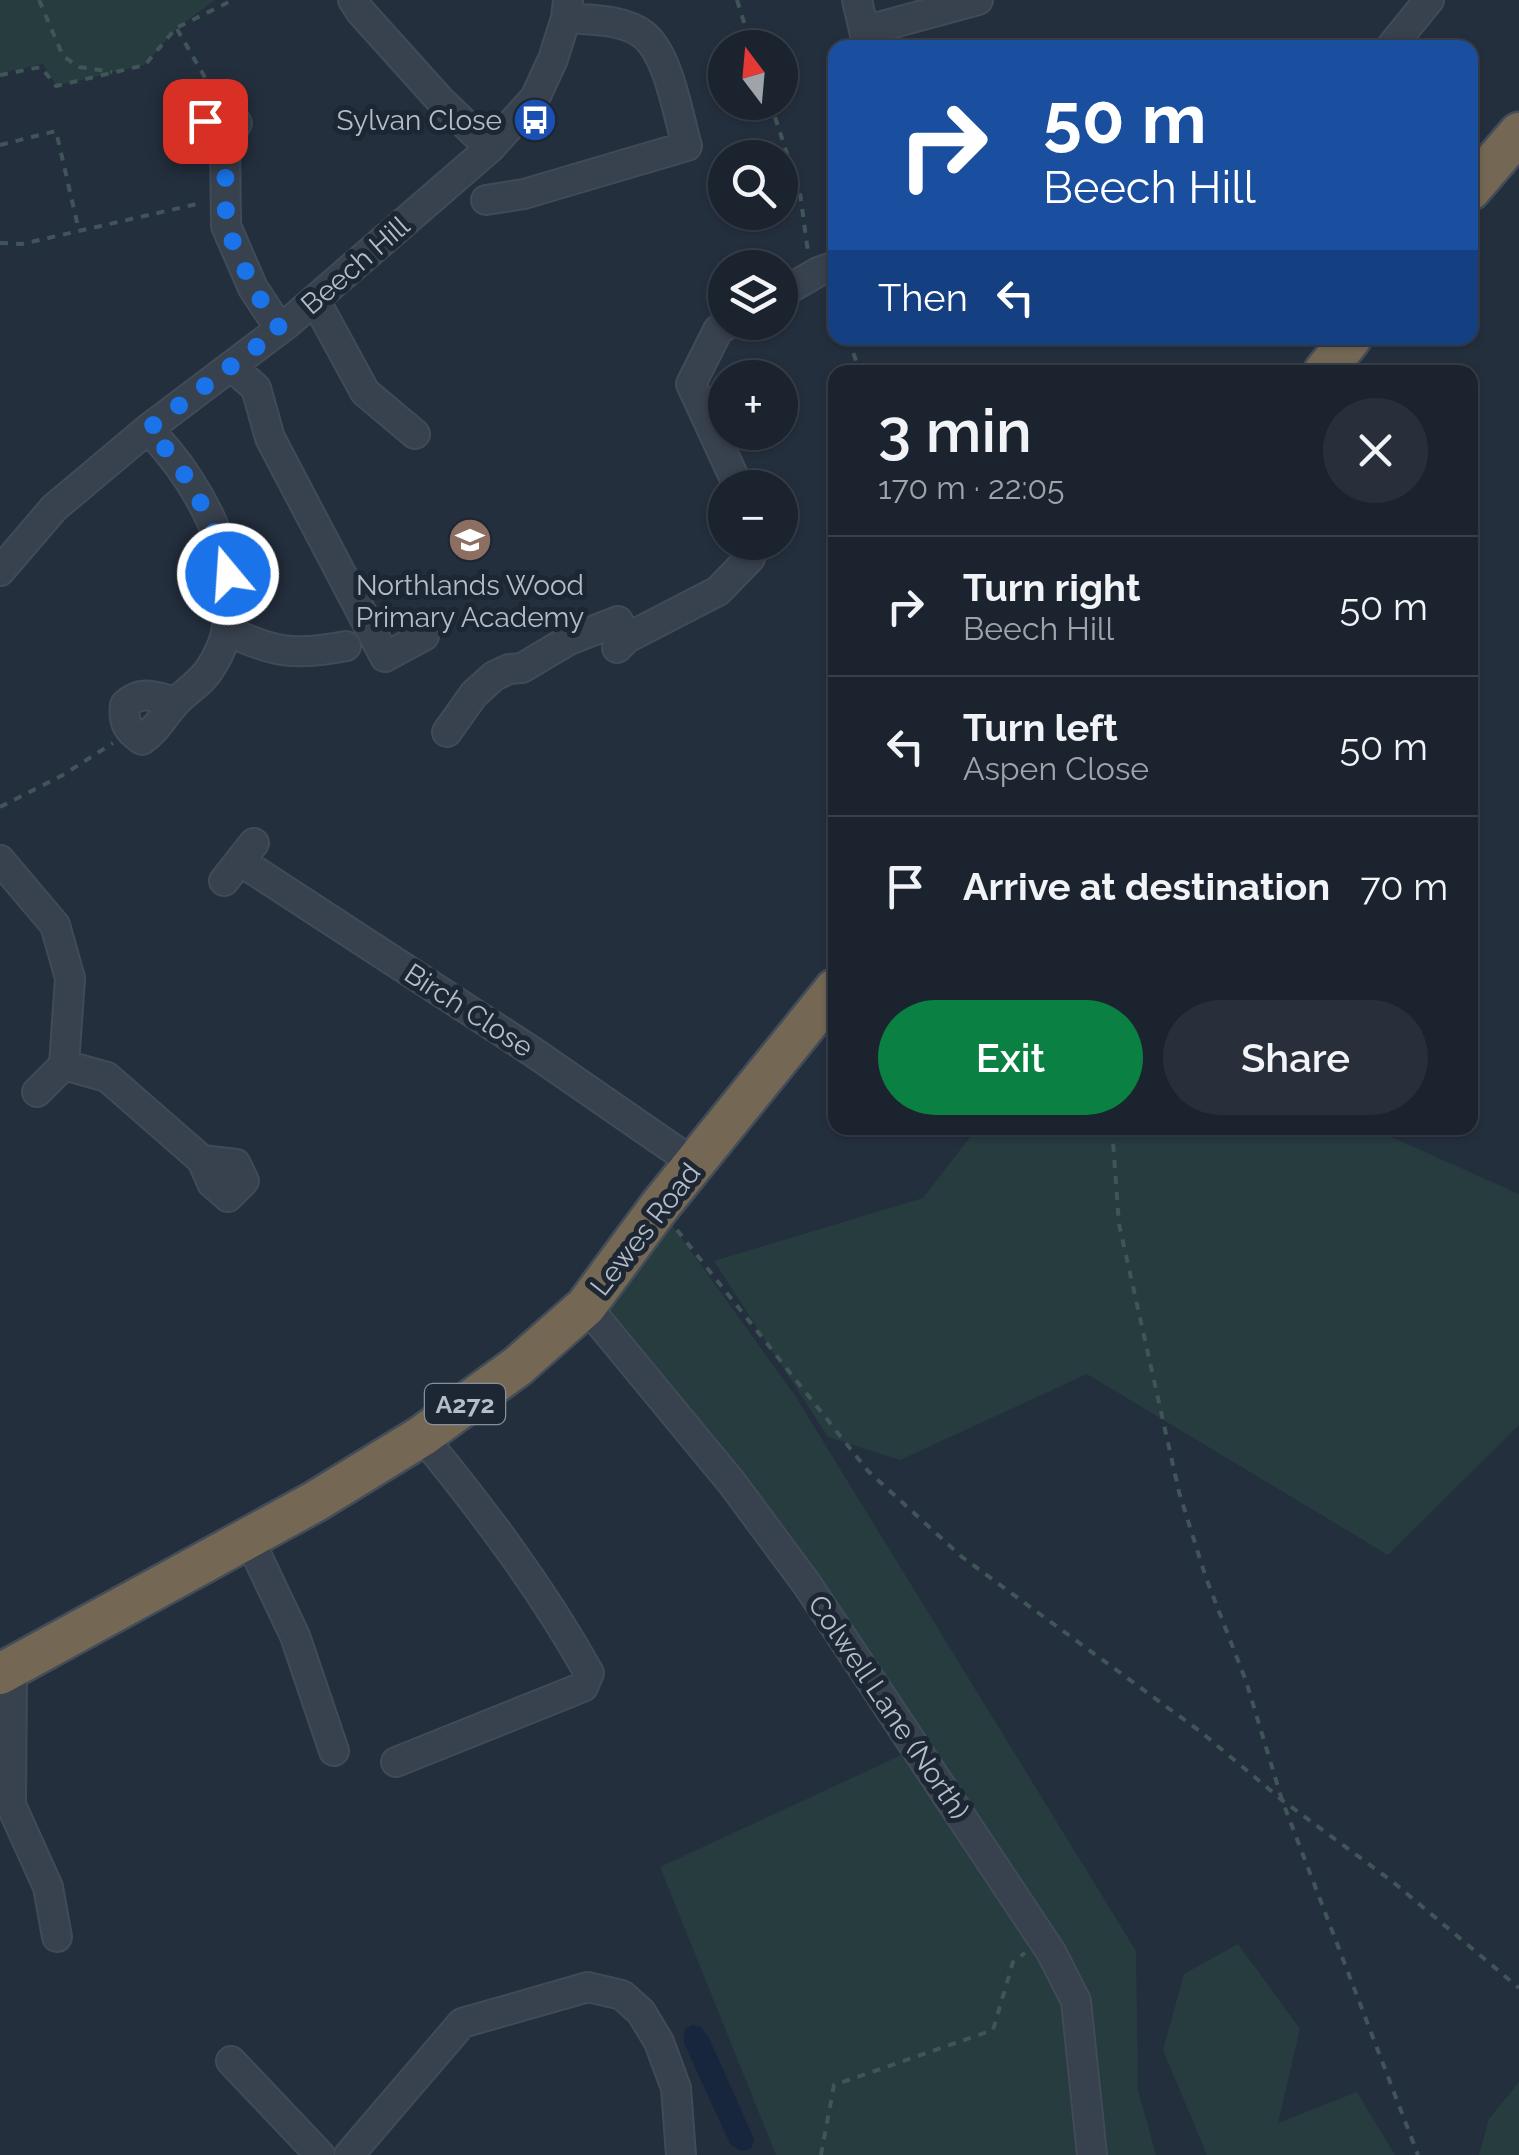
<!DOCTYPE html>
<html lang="en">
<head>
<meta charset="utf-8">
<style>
  :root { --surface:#1b232e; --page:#282f3a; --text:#f1f3f6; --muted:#a0a4aa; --line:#39404a; --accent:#0b8043 }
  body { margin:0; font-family:Raleway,sans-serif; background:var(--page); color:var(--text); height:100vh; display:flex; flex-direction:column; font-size:38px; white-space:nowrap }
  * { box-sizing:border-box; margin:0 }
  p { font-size:32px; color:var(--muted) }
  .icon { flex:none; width:55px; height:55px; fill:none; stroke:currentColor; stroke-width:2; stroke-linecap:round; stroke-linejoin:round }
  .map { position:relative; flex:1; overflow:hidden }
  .drawer { position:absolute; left:828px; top:365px; width:650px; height:770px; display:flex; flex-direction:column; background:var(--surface); border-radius:20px; box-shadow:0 2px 8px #0004,0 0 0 2px var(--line) }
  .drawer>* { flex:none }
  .guide { position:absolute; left:828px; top:40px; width:650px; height:305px; border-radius:20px; box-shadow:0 2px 8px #0004,0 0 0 2px var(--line); background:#1a4fa0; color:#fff; overflow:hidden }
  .needle { width:65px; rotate:344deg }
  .fabs { position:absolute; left:708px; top:30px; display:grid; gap:20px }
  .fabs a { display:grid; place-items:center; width:90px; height:90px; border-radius:50%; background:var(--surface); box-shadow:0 2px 8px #0004,0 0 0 2px var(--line); font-size:50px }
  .pin { position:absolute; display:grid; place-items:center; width:85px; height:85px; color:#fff; margin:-42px; border-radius:20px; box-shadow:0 5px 15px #0006 }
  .me { position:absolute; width:110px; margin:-55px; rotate:342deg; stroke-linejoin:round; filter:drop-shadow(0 0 8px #0008) }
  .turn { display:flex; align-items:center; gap:35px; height:210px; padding:0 50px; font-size:45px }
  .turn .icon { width:130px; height:130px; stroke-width:2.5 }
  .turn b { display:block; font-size:70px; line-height:85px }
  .then { display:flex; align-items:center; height:95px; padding:0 50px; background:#0003; gap:20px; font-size:38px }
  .round { display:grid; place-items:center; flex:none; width:105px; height:105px; border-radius:52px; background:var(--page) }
  .overview { display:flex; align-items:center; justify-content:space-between; height:170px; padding:0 50px }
  h1 { font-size:60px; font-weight:600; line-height:75px }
  .action { display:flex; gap:20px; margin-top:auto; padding:20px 50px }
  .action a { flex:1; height:115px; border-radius:60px; background:var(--accent); color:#fff; font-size:40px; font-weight:600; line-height:115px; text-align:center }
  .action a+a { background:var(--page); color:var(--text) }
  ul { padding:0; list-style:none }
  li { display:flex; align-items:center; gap:30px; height:140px; padding:0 50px; border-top:2px solid var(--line) }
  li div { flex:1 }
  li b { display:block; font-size:38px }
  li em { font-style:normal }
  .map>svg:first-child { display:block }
  .green { fill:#263c3f }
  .water { fill:#17263c }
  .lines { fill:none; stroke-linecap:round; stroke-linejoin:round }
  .minor-casing { stroke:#414a57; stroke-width:32 }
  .highway-casing { stroke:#434c59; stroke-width:45 }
  .path { stroke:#3f5557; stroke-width:4; stroke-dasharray:8 8; stroke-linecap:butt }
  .minor { stroke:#38414e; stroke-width:28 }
  .highway { stroke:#746855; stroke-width:40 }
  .route { stroke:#1a73e8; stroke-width:18; stroke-dasharray:0 32.4 }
  .labels { text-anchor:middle; stroke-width:10; stroke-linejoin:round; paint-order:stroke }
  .shield { fill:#1d2633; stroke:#878f9c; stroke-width:2.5 }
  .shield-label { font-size:25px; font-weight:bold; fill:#b4bcc9 }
  .poi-label { font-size:28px; fill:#b4bcc9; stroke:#1d2633; text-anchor:end }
  .street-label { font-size:28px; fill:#b4bcc9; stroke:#1d2633 }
</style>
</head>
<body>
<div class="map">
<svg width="1519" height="2155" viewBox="0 0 1519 2155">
  <rect width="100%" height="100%" fill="#242f3e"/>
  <!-- green -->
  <path class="green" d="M0,0H215L176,29L145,65L56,86L43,64L0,73Z
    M977,1128H1371L1519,1194V1425L1388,1555L1087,1374L900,1460L828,1437L714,1261L923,1198Z
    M659,1207L794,1394L1136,1951L1138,2090L1156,2155H776L660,1867L923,1745L586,1306Z
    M1238,1944L1300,2029L1278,2123L1357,2092L1395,2155H1207L1163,2050L1184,1974Z
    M1519,2082V2155H1479L1489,2119Z"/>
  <!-- water -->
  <path class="water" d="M692,2025L701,2027L709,2038L754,2139L751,2149L741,2151L730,2144L684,2043V2030Z"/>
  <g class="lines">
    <!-- minor casing -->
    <g class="minor-casing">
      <path id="minor" d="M353,0L360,11L440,100L490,148
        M857,0L868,47
        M864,31L978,0
        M1390,48L1429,0
        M225,142L237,123L220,102L205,121L225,142L226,226L253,288L280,329
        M486,200L524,194L687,146C678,115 669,56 644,35C624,19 590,20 566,18
        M780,294L818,272L835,266
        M315,300L365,392L415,434
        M731,322L718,330L691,384L739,488
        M231,366L256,388L270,438L385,657L424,636
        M148,429C204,486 261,590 211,667C203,681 189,689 178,700C165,713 158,729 142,740C127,730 123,722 125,705C141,689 156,697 176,702
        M0,571L54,508L148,429L288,323L490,148L535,98L553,59L566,18L568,0
        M226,630C274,653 295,656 346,646
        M617,648L627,638L718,591L750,558L748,542
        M447,732L474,694L494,676L509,669L522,668L569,640L618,621L627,638
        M0,860L55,925L70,978L64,1065L107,1077L202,1160L212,1183L228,1197L244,1181L236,1164L202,1160
        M240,861L533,1052L695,1164
        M224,881L254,843
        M37,1092L64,1065
        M586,1306L732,1483L806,1583L1051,1952L1076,2001L1092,2155
        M249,1539L295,1636L334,1751
        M12,1670L11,1805L48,1887L57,1937
        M396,1762L583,1687L589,1673C541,1587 484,1512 422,1436
        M231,2061L320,2155
        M349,2155L462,2023L588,1987L622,1995L641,2012L659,2042L676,2088L681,2155"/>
    </g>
    <!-- highway casing -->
    <g class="highway-casing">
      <path id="highway" d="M1470,190L1519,133
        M1324,372L1351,338
        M0,1674L316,1501L422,1436L518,1366L586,1306L659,1207L835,989"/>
    </g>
    <!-- path -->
    <path class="path" d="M39,0L63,56L79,67L112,72
      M737,0L752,48
      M177,29L207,81
      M0,75L41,67L56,86L145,65L176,28L233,0
      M770,102L800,193L808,252
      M0,145L56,131L79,231
      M0,243L22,244L201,203
      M831,290L835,302
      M848,338L860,372
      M0,807L63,775L113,743
      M1112,1128L1119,1224L1179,1492L1206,1578L1246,1681L1282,1800L1418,2155
      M677,1230L868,1471L962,1557L1201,1732L1282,1800L1393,1882L1519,1988
      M821,2155L834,2085L993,2030L1013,1962L1025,1953"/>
    <!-- minor -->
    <use href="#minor" class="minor"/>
    <!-- highway -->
    <use href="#highway" class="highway"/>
  </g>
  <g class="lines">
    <!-- route -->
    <path class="route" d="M205,121L225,142L226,226L253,288L280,329L148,429C188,470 213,520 228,574"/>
  </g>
  <!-- icons -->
  <defs>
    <g id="bus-disc" transform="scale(2.25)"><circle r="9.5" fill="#1a4fb4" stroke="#1d2633"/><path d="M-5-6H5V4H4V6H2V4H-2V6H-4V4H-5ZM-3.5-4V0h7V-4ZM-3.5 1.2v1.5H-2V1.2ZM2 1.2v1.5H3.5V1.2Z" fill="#fff"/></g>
    <g id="school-disc" transform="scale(2.25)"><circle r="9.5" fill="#8d6e63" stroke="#1d2633"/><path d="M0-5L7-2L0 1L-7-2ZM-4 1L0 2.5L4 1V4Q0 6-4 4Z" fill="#fff"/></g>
  </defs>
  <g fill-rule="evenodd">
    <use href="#bus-disc" x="535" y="120"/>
    <use href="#school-disc" x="470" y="540"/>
  </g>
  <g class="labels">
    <!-- shield labels -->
    <rect class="shield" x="425" y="1384" width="80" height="40" rx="8"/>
    <g class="shield-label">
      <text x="465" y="1413">A272</text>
    </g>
    <!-- poi labels -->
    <g class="poi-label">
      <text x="502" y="130">Sylvan Close</text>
      <text x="470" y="595" text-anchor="middle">Northlands Wood<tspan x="470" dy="32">Primary Academy</tspan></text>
    </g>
    <!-- street labels -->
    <g class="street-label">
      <text transform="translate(355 265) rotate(-41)" y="10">Beech Hill</text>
      <text transform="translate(469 1010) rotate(33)" y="10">Birch Close</text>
      <text transform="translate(645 1229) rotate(-52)" y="10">Lewes Road</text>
      <text transform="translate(889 1707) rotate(56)" y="10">Colwell Lane (North)</text>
    </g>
  </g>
</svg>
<div class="fabs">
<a><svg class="needle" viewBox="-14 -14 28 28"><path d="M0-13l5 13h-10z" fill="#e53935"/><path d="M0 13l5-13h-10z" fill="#a0a4aa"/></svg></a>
<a><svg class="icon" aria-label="search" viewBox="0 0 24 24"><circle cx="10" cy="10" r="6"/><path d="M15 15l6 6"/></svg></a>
<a><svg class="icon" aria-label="layers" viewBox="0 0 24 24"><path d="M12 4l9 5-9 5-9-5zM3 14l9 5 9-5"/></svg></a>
<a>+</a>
<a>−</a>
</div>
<div class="pin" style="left:205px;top:121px;background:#d93025"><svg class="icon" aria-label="arrive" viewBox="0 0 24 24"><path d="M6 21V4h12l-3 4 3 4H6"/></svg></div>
<svg class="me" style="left:228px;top:574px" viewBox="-20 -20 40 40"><circle r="17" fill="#1a73e8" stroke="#fff" stroke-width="3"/><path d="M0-11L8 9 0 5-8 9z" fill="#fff"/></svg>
<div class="guide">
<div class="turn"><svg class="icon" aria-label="right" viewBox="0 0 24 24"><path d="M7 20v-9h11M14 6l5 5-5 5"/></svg><div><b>50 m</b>Beech Hill</div></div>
<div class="then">Then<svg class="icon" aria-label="left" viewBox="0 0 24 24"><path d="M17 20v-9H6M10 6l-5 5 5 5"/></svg></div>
</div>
<section class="drawer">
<div class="overview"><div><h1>3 min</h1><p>170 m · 22:05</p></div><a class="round"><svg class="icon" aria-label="close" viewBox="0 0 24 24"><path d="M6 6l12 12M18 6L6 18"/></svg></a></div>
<ul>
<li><svg class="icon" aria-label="right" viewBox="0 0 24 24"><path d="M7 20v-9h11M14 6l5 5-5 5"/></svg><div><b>Turn right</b><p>Beech Hill</p></div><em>50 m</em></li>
<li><svg class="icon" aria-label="left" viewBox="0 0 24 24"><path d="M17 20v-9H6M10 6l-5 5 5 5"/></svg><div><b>Turn left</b><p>Aspen Close</p></div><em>50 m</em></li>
<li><svg class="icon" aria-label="arrive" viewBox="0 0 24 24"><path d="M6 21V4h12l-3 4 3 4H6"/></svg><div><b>Arrive at destination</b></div><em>70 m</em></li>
</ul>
<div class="action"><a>Exit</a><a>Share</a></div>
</section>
</div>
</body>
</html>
